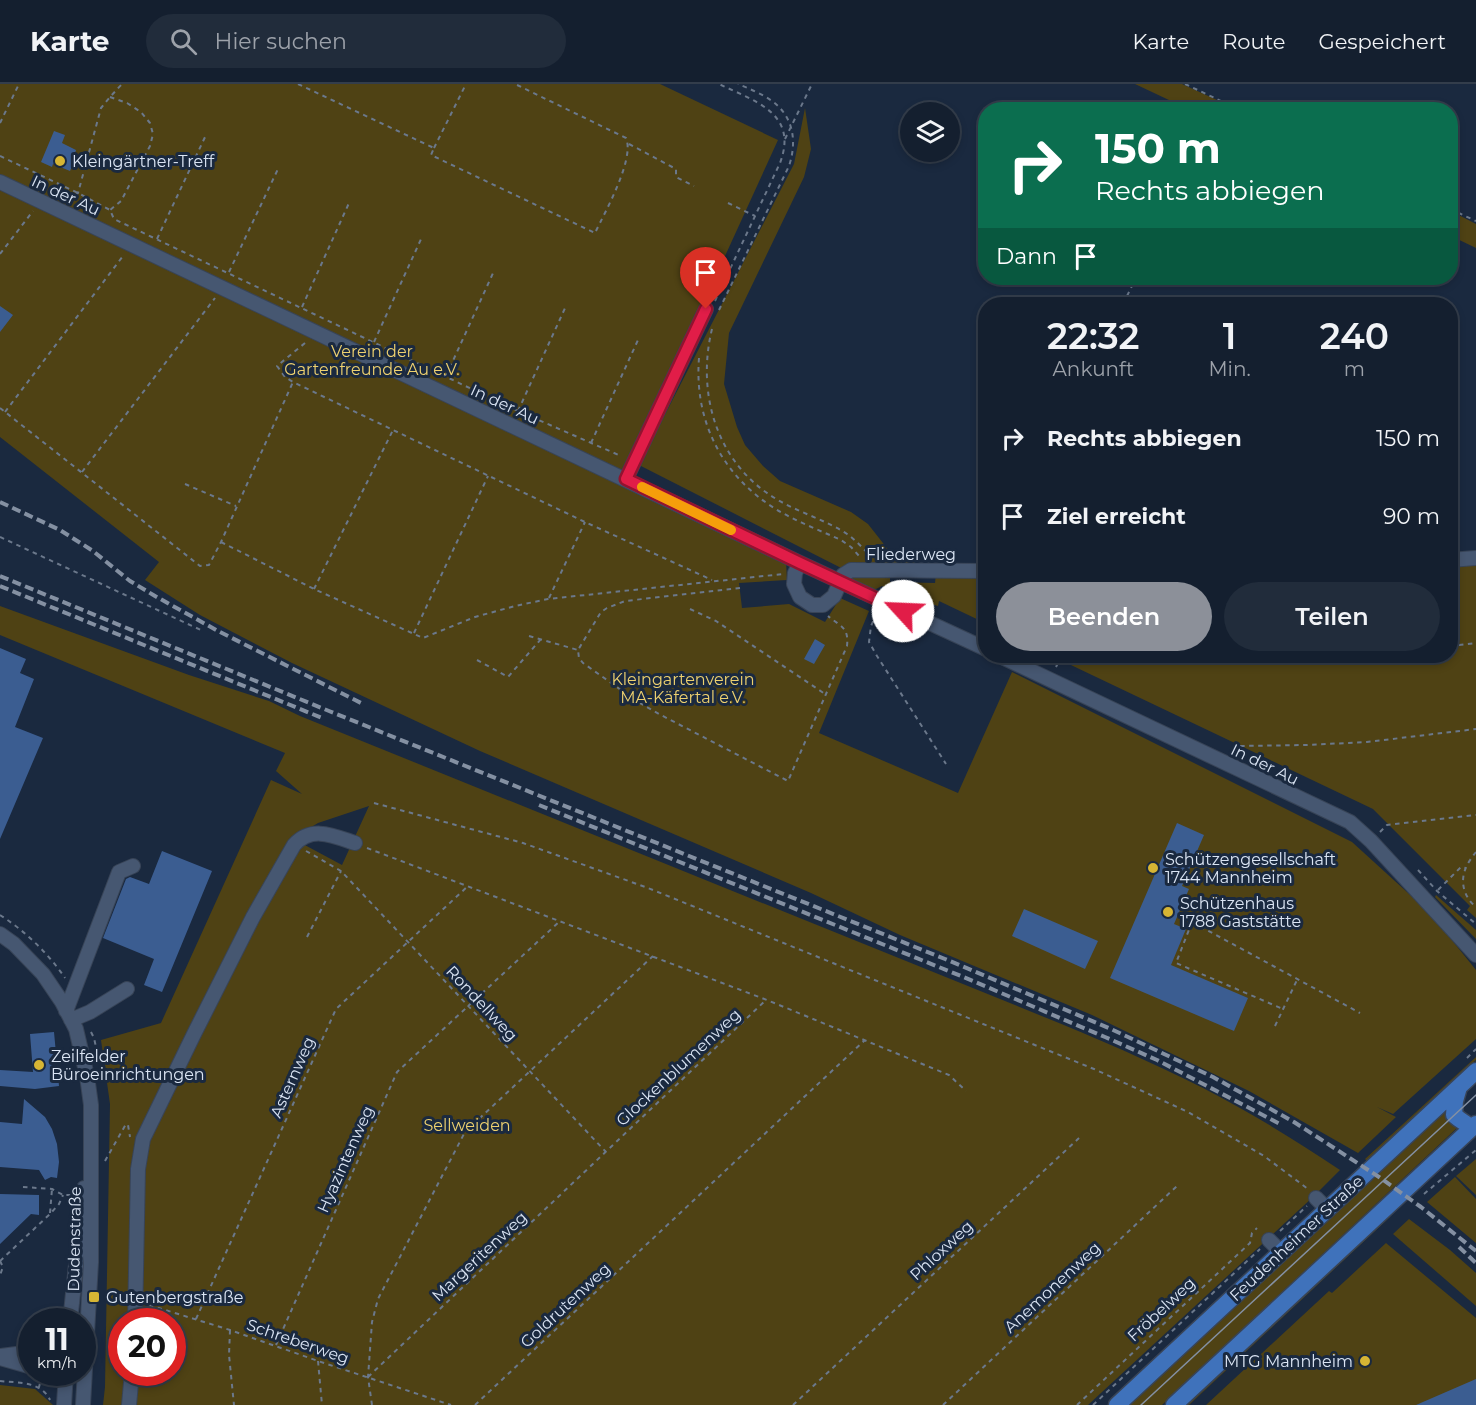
<!DOCTYPE html>
<html lang="de">
<head>
<meta charset="utf-8">
<style>
  :root { --surface:#141f2f; --page:#212c3b; --text:#f1f3f6; --muted:#9da2aa; --line:#333d4b; --accent:#8c9099 }
  body { margin:0; font-family:Montserrat,sans-serif; background:var(--page); color:var(--text); height:100vh; display:flex; flex-direction:column; font-size:22px; white-space:nowrap }
  * { box-sizing:border-box; margin:0 }
  p { font-size:20px; color:var(--muted) }
  .icon { flex:none; width:33px; height:33px; fill:none; stroke:currentColor; stroke-width:2; stroke-linecap:round; stroke-linejoin:round }
  .map { position:relative; flex:1; overflow:hidden }
  .details { position:absolute; left:978px; top:213px; width:480px; height:366px; display:flex; flex-direction:column; background:var(--surface); border-radius:24px; box-shadow:0 3px 9px #0003,0 0 0 2px var(--line) }
  .details>* { flex:none }
  .top-card { position:absolute; left:978px; top:18px; width:480px; height:183px; border-radius:24px; box-shadow:0 3px 9px #0003,0 0 0 2px var(--line); background:#0b6e4f; color:#fff; overflow:hidden }
  .fabs { position:absolute; left:900px; top:18px; display:grid; gap:12px }
  .fabs a { display:grid; place-items:center; width:60px; height:60px; border-radius:50%; background:var(--surface); box-shadow:0 3px 9px #0003,0 0 0 2px var(--line); font-size:30px }
  .speed { position:absolute; left:18px; top:1224px; display:flex; gap:12px; font-size:30px; font-weight:700; text-align:center }
  .speed>* { display:grid; place-content:center; width:78px; height:78px; border-radius:50%; background:var(--surface); box-shadow:0 3px 9px #0003,0 0 0 2px var(--line); line-height:1 }
  .speed small { font-size:15px; font-weight:400 }
  .speed .limit { border:9px solid #d22; background:#fff; color:#111 }
  .pin { position:absolute; display:grid; place-items:center; width:51px; height:51px; color:#fff; margin:-62px -26px; border-radius:50% 50% 50% 0; rotate:-45deg; box-shadow:0 0 6px #0007 }
  .pin .icon { rotate:45deg }
  .me { position:absolute; width:66px; margin:-33px; rotate:295deg; stroke-linejoin:round; filter:drop-shadow(0 0 4px #0008) }
  .turn { display:flex; align-items:center; gap:21px; height:126px; padding:0 18px; font-size:27px }
  .turn .icon { width:78px; height:78px; stroke-width:2.5 }
  .turn b { display:block; font-size:42px; line-height:51px }
  .then { display:flex; align-items:center; height:57px; padding:0 18px; background:#0003; gap:12px; font-size:22px }
  .eta { display:flex; justify-content:space-evenly; align-items:center; height:102px; text-align:center }
  .eta b { font-size:36px; font-weight:600; line-height:42px }
  .action { display:flex; gap:12px; margin-top:auto; padding:12px 18px }
  .action a { flex:1; height:69px; border-radius:36px; background:var(--accent); color:#fff; font-size:24px; font-weight:600; line-height:69px; text-align:center }
  .action a+a { background:var(--page); color:var(--text) }
  ul { padding:0; list-style:none }
  li { display:flex; align-items:center; gap:18px; height:78px; padding:0 18px }
  li div { flex:1 }
  li b { display:block; font-size:22px }
  li em { font-style:normal }
  header { display:flex; align-items:center; gap:36px; box-sizing:border-box; height:84px; padding:0 30px; background:var(--surface); border-bottom:2px solid var(--line) }
  header strong { font-size:28px }
  nav { display:flex; gap:33px; margin-inline-start:auto; font-size:21px }
  .search { width:420px; height:54px; background:var(--page); display:flex; align-items:center; gap:15px; box-sizing:border-box; padding:0 21px; border-radius:33px; color:var(--muted); font-size:22px }
  .map>svg:first-child { display:block }
  .green { fill:#4f4214; fill-rule:evenodd }
  .building { fill:#3b5d91 }
  .lines { fill:none; stroke-linecap:round; stroke-linejoin:round }
  .minor-casing { stroke:#384457; stroke-width:16 }
  .major-casing { stroke:#384457; stroke-width:19 }
  .path { stroke:#6b788b; stroke-width:2; stroke-dasharray:4.5 4.5; stroke-linecap:butt }
  .minor { stroke:#465771; stroke-width:14 }
  .major { stroke:#3f72bb; stroke-width:16 }
  .tram { stroke:#8490a2; stroke-width:1.5 }
  .rail { stroke:#8490a2; stroke-width:4; stroke-dasharray:9 4.5; stroke-linecap:butt }
  .route-casing { stroke:#92132f; stroke-width:15 }
  .route { stroke:#e11d48; stroke-width:10 }
  .slow { stroke:#f59e0b; stroke-width:10 }
  .poi-dot { fill:#d6b534; stroke:#1a293f; stroke-width:2 }
  .labels { text-anchor:middle; stroke-width:6; stroke-linejoin:round; paint-order:stroke }
  .poi-label { font-size:16px; fill:#dbe5f4; stroke:#1a293f; text-anchor:start }
  .street-label { font-size:16px; fill:#dbe5f4; stroke:#1a293f }
  .park-label { font-size:16px; fill:#eed16f; stroke:#1a293f }
</style>
</head>
<body>
<header>
<strong>Karte</strong>
<div class="search"><svg class="icon" aria-label="search" viewBox="0 0 24 24"><circle cx="10" cy="10" r="6"/><path d="M15 15l6 6"/></svg>Hier suchen</div>
<nav><a>Karte</a><a>Route</a><a>Gespeichert</a></nav>
</header>
<div class="map">
<svg width="1476" height="1321" viewBox="0 0 1476 1321">
  <rect width="100%" height="100%" fill="#1a293f"/>
  <!-- green -->
  <path class="green" d="M0,0H660L778,56L621,400L786,477L787,496L739,499L742,524L789,520L825,538L840,514L869,527L819,649L958,709L1012,588L1352,758L1430,829L1476,886V955L1393,1030L1377,1023L1396,1033L1358,1069L1249,1007L1092,931L900,851L811,809L480,667L292,579L200,531L145,496L159,478L0,353Z
    M1135,0H1182L1217,16L1213,25H1188Z
    M805,24L811,65L804,93L729,249L724,300L737,343L745,361L763,382L780,397L851,428L868,440L890,468L940,490H985V539L939,517L938,522L915,515L882,502L872,507L850,494L853,490L639,381L794,80ZM936,490L935,499L890,498V491Z
    M1451,127L1476,140V164L1451,152Z
    M1476,478V834L1467,826L1470,822L1373,725L1052,572H1450L1451,480Z
    M0,522L189,591L269,617L300,632L1027,926C1086,950 1146,975 1203,1004C1250,1028 1295,1056 1340,1086L1313,1113L1088,1321H133L136,1289L172,1288V1238L140,1237L143,1087L149,1057L257,833L301,759L342,781L369,722L318,739L288,757L144,1042L130,1237L122,1238V1288L126,1289L124,1321H103L105,1303L110,1020L101,956L161,939L271,696L302,710L276,687L285,669L0,551Z
    M1436,811L1476,846V855L1435,813Z
    M1476,973V976L1367,1077L1365,1075Z
    M1443,1027L1457,1044L1162,1321H1128Z
    M1476,1075V1111L1456,1092Z
    M1455,1093L1476,1115V1159L1427,1118Z
    M1388,1131L1390,1133L1189,1321H1184Z
    M1409,1135L1450,1166L1476,1189V1222L1393,1150Z
    M1386,1159L1476,1234V1321H1206L1329,1207L1332,1209Z
    M0,1301L35,1305L53,1321H0Z"/>
  <!-- building -->
  <path class="building" d="M54,47L65,51L62,59L76,66L74,72L76,73L70,87L53,80L52,83L41,78Z
    M0,222L13,231L0,248Z
    M815,555L825,561L814,580L804,575Z
    M0,564L26,575L20,589L34,595L15,643L43,654L0,755Z
    M1177,739L1204,751L1182,802L1189,805L1174,840L1186,845L1171,881L1248,914L1234,947L1110,894Z
    M162,767L212,787L162,908L144,901L154,875L103,854L126,795L130,793L149,800Z
    M1024,825L1098,857L1085,885L1012,852Z
    M54,948L59,1002L35,1005L0,1002V986L33,988L30,950Z
    M24,1015L45,1033L52,1045L57,1060L59,1078L57,1094L51,1093L45,1096L39,1086L0,1083V1038L22,1040Z
    M0,1110L39,1111V1131L31,1130L0,1160Z
    M1476,1295V1321H1416Z"/>
  <g class="lines">
    <!-- minor casing -->
    <g class="minor-casing">
      <path id="minor" d="M0,98L800,479L986,565
        M626,395L706,225
        M1450,476L1476,474
        M800,479L795,489L794,500L800,513L812,521H823L834,512L843,491L851,486L986,487
        M1000,572L1350,738L1371,757L1476,871
        M0,850L14,860L43,890L62,918L76,945L87,992L91,1021V1178L83,1321
        M66,927L119,788L133,782
        M71,936L90,928L127,905
        M1316,1114L1327,1125
        M1269,1156L1281,1168
        M70,1238L84,1104
        M135,1238L138,1085L143,1055L194,950L253,833L294,761C312,741 334,752 355,759
        M1,1272L32,1268
        M0,1274L32,1283
        M64,1321L66,1288
        M129,1321L132,1288"/>
    </g>
    <!-- major casing -->
    <g class="major-casing">
      <path id="major" d="M1459,1003L1455,1017L1454,1031L1459,1035L1472,1044
        M1117,1321L1476,987
        M1174,1321L1476,1040"/>
    </g>
    <!-- path -->
    <path class="path" d="M298,0L434,64L431,71L595,149C605,128 635,75 626,54L515,0
      M1185,0L1240,26
      M110,13L127,19L141,28L150,39L153,50L150,62L121,117L110,126
      M1215,26L1219,16
      M0,39L19,0
      M785,55L812,0
      M629,60L676,85V93L694,102
      M434,64L466,0
      M0,72L78,109L110,126L114,135L518,327L621,372
      M69,117L78,109L101,24L110,13L122,0
      M728,119L755,132
      M1450,125L1476,137
      M157,155L206,51
      M0,170L33,127
      M229,188L278,85
      M715,217L780,79C799,29 754,17 719,0
      M1123,220L1136,194
      M302,223L349,119
      M719,226L789,82C797,58 794,33 772,17C762,10 750,5 738,0
      M712,245C696,310 717,381 778,416C800,429 826,436 847,450C856,456 863,465 871,472
      M374,258L422,153
      M305,259L277,282L285,293L293,298L585,438L712,496
      M699,274C694,337 722,391 774,424C795,437 819,446 841,456L851,463L860,473
      M446,292L494,187
      M0,324L200,482L209,481L221,458L293,298
      M518,327L566,222
      M5,328L123,172
      M591,359L638,256
      M82,388L215,214
      M185,400L236,422
      M0,453L203,547
      M221,458L314,505L423,554L475,533L515,522L548,515L783,490
      M897,500L918,518
      M740,504L625,517L607,524L601,528L578,566L579,574L583,579L638,618L659,630L788,697L847,562C849,543 841,543 828,532
      M314,505L393,346
      M549,514L585,438
      M690,525L716,537L825,610
      M877,529L871,542L869,558L877,572L946,680
      M414,549L488,392
      M529,552L578,566
      M1450,562L1476,559
      M477,576L508,593L541,555
      M1056,583L1059,577L1311,574L1351,573L1368,572
      M1234,667L1237,662L1307,661L1367,658L1476,645
      M374,719L523,759L648,804L1094,985L1188,1028L1264,1072L1308,1105
      M1380,748L1387,741L1476,731
      M367,764L767,916L949,991L966,1007
      M306,767L341,787L606,1068
      M1476,768C1472,773 1467,780 1465,786C1460,800 1465,814 1476,823
      M1418,786L1437,807L1476,840
      M1438,806L1461,783L1465,784
      M0,831C25,847 48,869 65,894
      M1186,832L1192,838L1360,929
      M1192,838L1176,879L1283,925
      M307,853L341,787
      M1275,942L1297,896
      M91,948L94,954L99,977
      M1467,974L1476,965
      M105,1077L126,1040L128,1041L130,1053
      M23,1103L52,1105L63,1111H71
      M1424,1110L1476,1066
      M50,1129L52,1105
      M1280,1147L1307,1122
      M0,1177L50,1130L59,1120L63,1111
      M0,1177L3,1183L0,1191
      M149,1221L230,1246L318,1277L451,1321
      M196,1235L336,925L468,802
      M230,1246L229,1271L234,1321
      M276,1261L397,988L560,837
      M318,1277L322,1321
      M368,1293L766,916
      M0,1297C18,1299 41,1297 50,1316
      M39,1303L42,1292
      M372,1321L368,1293L372,1238L378,1215L465,1048L653,872
      M475,1321L865,956
      M793,1321L1079,1054
      M943,1321L1177,1102
      M1077,1321L1250,1159L1252,1149L1257,1144
      M1093,1321L1260,1165"/>
    <!-- minor -->
    <use href="#minor" class="minor"/>
    <!-- major -->
    <use href="#major" class="major"/>
    <!-- tram -->
    <path class="tram" d="M1141,1321L1476,1011"/>
    <!-- rail -->
    <path class="rail" d="M0,418L60,446L93,467L130,497L155,512L218,547L361,619
      M0,492L329,627L945,875L1111,945L1213,993L1294,1038L1379,1093L1421,1123L1476,1167
      M0,502L322,634
      M539,721L961,892L1105,953L1157,976L1280,1040
      M1459,1163L1476,1179"/>
  </g>
  <g class="lines">
    <!-- route casing -->
    <g class="route-casing">
      <path id="route" d="M706,225L626,395L800,479L903,527"/>
    </g>
    <!-- route -->
    <use href="#route" class="route"/>
    <!-- slow -->
    <path class="slow" d="M642,403L731,446"/>
  </g>
  <!-- markers -->
  <g class="poi-dot">
    <circle cx="60" cy="77" r="6"/>
    <circle cx="1153" cy="784" r="6"/>
    <circle cx="1168" cy="828" r="6"/>
    <circle cx="39" cy="981" r="6"/>
    <rect x="88" y="1207" width="12" height="12" rx="3"/>
    <circle cx="1365" cy="1277" r="6"/>
  </g>
  <g class="labels">
    <!-- poi labels -->
    <g class="poi-label">
      <text x="72" y="83">Kleingärtner-Treff</text>
      <text x="1165" y="781">Schützengesellschaft<tspan x="1165" dy="18">1744 Mannheim</tspan></text>
      <text x="1180" y="825">Schützenhaus<tspan x="1180" dy="18">1788 Gaststätte</tspan></text>
      <text x="51" y="978">Zeilfelder<tspan x="51" dy="18">Büroeinrichtungen</tspan></text>
      <text x="106" y="1219">Gutenbergstraße</text>
      <text x="1353" y="1283" text-anchor="end">MTG Mannheim</text>
    </g>
    <!-- street labels -->
    <g class="street-label">
      <text transform="translate(66 111) rotate(25)" y="6">In der Au</text>
      <text transform="translate(505 320) rotate(25)" y="6">In der Au</text>
      <text x="911" y="476">Fliederweg</text>
      <text transform="translate(1265 680) rotate(26)" y="6">In der Au</text>
      <text transform="translate(482 919) rotate(47)" y="6">Rondellweg</text>
      <text transform="translate(678 983) rotate(-43)" y="6">Glockenblumenweg</text>
      <text transform="translate(292 993) rotate(-66)" y="6">Asternweg</text>
      <text transform="translate(345 1075) rotate(-66)" y="6">Hyazintenweg</text>
      <text transform="translate(1296 1154) rotate(-43)" y="6">Feudenheimer Straße</text>
      <text transform="translate(74 1155) rotate(-89)" y="6">Dudenstraße</text>
      <text transform="translate(941 1166) rotate(-43)" y="6">Phloxweg</text>
      <text transform="translate(479 1172) rotate(-43)" y="6">Margeritenweg</text>
      <text transform="translate(1052 1203) rotate(-43)" y="6">Anemonenweg</text>
      <text transform="translate(565 1221) rotate(-43)" y="6">Goldrutenweg</text>
      <text transform="translate(1161 1225) rotate(-43)" y="6">Fröbelweg</text>
      <text transform="translate(298 1257) rotate(19)" y="6">Schreberweg</text>
    </g>
    <!-- park labels -->
    <g class="park-label">
      <text x="372" y="273">Verein der<tspan x="372" dy="18">Gartenfreunde Au e.V.</tspan></text>
      <text x="683" y="601">Kleingartenverein<tspan x="683" dy="18">MA-Käfertal e.V.</tspan></text>
      <text x="467" y="1047">Sellweiden</text>
    </g>
  </g>
</svg>
<div class="fabs">
<a><svg class="icon" aria-label="layers" viewBox="0 0 24 24"><path d="M12 4l9 5-9 5-9-5zM3 14l9 5 9-5"/></svg></a>
</div>
<div class="speed"><div>11<small>km/h</small></div><div class="limit">20</div></div>
<div class="pin" style="left:706px;top:225px;background:#d93025"><svg class="icon" aria-label="arrive" viewBox="0 0 24 24"><path d="M6 21V4h12l-3 4 3 4H6"/></svg></div>
<svg class="me" style="left:903px;top:527px" viewBox="-20 -20 40 40"><circle r="19" fill="#fff"/><path d="M0-13L10 11 0 6-10 11z" fill="#e11d48"/></svg>
<div class="top-card">
<div class="turn"><svg class="icon" aria-label="right" viewBox="0 0 24 24"><path d="M7 20v-9h11M14 6l5 5-5 5"/></svg><div><b>150 m</b>Rechts abbiegen</div></div>
<div class="then">Dann<svg class="icon" aria-label="arrive" viewBox="0 0 24 24"><path d="M6 21V4h12l-3 4 3 4H6"/></svg></div>
</div>
<section class="details">
<div class="eta">
<div><b>22:32</b><p>Ankunft</p></div>
<div><b>1</b><p>Min.</p></div>
<div><b>240</b><p>m</p></div>
</div>
<ul>
<li><svg class="icon" aria-label="right" viewBox="0 0 24 24"><path d="M7 20v-9h11M14 6l5 5-5 5"/></svg><div><b>Rechts abbiegen</b></div><em>150 m</em></li>
<li><svg class="icon" aria-label="arrive" viewBox="0 0 24 24"><path d="M6 21V4h12l-3 4 3 4H6"/></svg><div><b>Ziel erreicht</b></div><em>90 m</em></li>
</ul>
<div class="action"><a>Beenden</a><a>Teilen</a></div>
</section>
</div>
</body>
</html>
